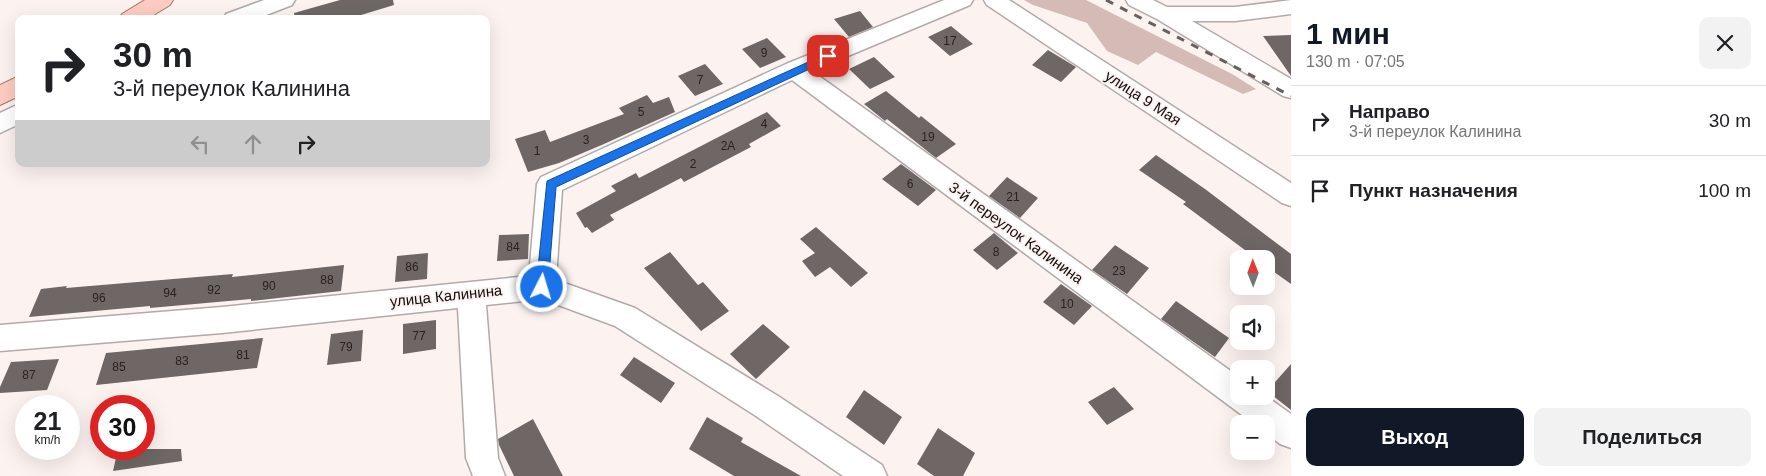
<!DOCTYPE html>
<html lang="ru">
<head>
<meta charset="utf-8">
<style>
  :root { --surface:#fff; --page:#f2f2f2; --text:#202124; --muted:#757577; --line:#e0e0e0; --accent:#111827 }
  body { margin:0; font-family:Arial,sans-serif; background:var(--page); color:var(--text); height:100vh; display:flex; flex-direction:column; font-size:19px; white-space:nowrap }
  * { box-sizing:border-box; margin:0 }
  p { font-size:16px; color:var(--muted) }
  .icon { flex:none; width:28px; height:28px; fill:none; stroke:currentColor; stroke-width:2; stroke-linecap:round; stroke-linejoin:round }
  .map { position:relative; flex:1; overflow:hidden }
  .sheet { display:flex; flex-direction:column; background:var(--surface); width:475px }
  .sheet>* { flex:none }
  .guide { position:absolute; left:15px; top:15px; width:475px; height:152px; border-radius:10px; box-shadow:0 5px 20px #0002; background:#fff; color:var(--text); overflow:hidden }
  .needle { width:32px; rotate:359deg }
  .buttons { position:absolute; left:1230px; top:250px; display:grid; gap:10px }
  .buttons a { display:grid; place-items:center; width:45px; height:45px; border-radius:10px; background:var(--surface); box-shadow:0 5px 20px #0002; font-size:25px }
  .speed { position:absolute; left:15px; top:395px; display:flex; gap:10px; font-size:25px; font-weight:700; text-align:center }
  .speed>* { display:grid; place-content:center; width:65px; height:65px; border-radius:50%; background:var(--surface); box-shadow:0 5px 20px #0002; line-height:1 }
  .speed small { font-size:12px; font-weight:400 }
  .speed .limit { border:8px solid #d22; background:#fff; color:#111 }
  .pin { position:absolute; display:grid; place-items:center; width:42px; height:42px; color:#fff; margin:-21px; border-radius:10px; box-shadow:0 2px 8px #0006 }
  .me { position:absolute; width:55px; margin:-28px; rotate:5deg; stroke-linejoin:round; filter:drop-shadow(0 0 4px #0008) }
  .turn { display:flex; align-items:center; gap:18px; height:105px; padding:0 15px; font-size:22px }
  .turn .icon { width:65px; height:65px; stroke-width:2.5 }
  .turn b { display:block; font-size:35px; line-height:42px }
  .lanes { display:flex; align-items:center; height:48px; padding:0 15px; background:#0003; justify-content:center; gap:25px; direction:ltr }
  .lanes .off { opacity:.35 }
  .round { display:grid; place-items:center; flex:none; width:52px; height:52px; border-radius:10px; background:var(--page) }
  .overview { display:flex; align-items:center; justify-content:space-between; height:85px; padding:0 15px }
  h1 { font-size:30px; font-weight:800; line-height:38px; color:var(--accent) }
  .cta { display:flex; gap:10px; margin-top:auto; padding:10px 15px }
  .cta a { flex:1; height:58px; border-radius:10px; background:var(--accent); color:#fff; font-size:20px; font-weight:800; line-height:58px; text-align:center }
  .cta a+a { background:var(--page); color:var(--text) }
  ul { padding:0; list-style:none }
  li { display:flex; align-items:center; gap:15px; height:70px; padding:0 15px; border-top:1px solid var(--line) }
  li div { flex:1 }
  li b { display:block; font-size:19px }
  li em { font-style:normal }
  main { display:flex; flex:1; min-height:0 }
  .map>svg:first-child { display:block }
  .green { fill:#d4bbb5 }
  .building { fill:#6e6765 }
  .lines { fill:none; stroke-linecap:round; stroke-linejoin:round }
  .minor-casing { stroke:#b2aaa8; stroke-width:3 }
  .major-casing { stroke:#aa7365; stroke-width:2 }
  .minor { fill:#fff; fill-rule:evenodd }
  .major { fill:#feccc0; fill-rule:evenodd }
  .rail { stroke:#66605f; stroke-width:3; stroke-dasharray:8 8; stroke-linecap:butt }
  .route { fill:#1a73e8; stroke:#114b97 }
  .labels { text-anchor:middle; stroke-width:4; stroke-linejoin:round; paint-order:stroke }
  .number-label { font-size:12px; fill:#272322 }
  .street-label { font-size:15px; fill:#0f0c0b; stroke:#fcf3f1 }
</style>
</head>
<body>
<main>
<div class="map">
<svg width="1291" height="476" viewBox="0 0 1291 476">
  <rect width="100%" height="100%" fill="#fcf3f1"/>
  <!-- green -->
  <path class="green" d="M1024,0H1086L1232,74L1256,89L1243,94L1156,52L1138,65L1107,51L1087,23L1033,5Z"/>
  <!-- building -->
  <path class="building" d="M340,0H393L394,5L348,19H295L294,13Z
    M860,11L873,27L849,37L834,19Z
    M951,26L973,44L950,56L928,37Z
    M1291,35V76L1263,36Z
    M767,38L786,57L760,68L742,49Z
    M1048,50L1076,67L1061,82L1032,65Z
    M874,57L895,77L870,89L849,69Z
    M705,64L723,84L695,96L678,76Z
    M886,91L919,118L921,116L956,144L936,158L887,119L885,121L864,104Z
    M647,95L653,103L669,97L675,112L604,144L559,163L528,172L515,139L545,130L550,142L624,114L619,108Z
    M767,112L781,126L749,144L751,147L684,182L681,178L610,215L614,220L592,233L587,227L585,228L576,213L616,191L611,186L636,173L639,178Z
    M1156,155L1205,189L1291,254V284L1266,266V259H1257L1183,204L1186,202L1139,170Z
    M901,164L936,190L918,206L882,179Z
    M1007,177L1038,198L1020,218L989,196Z
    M816,227L868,273L851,287L830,267L815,277L802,261L815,253L800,239Z
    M994,233L1018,253L997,270L973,250Z
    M529,234L528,259L497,261L499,235Z
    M1115,245L1149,268L1127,294L1092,270Z
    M670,252L698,285L703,282L729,311L701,331L644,268Z
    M428,253L427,279L395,282L397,256Z
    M344,265L341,291L251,301V299L150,308V306L29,317L41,289L67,286L66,288L233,274L232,277Z
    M1061,284L1092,306L1074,325L1043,302Z
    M1176,301L1229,338L1215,357L1161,319Z
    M436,320V349L403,354V324Z
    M763,324L790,347L756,379L730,354Z
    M363,330L361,361L327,365L331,334Z
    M263,338L257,368L96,385L106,353Z
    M634,357L675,383L661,403L620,375Z
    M59,359L47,390L0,393V387L11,362Z
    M1291,364V410L1267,391Z
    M1114,387L1134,409L1107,425L1088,402Z
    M864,390L902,417L884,445L846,417Z
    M707,417L743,438L741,442L801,476H734L689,449Z
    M533,419L563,476H514L499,445L498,439Z
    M938,428L975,453L963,476H934L917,464Z
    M118,449H181L182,461L113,471Z"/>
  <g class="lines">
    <!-- minor casing -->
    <g class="minor-casing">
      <path id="minor" d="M264,0H295L292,5L256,19H224L226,14Z
        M944,0H973L970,5L812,71L1239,377V396H1266L1291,414V448L1280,444L1266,433V424H1254L792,80L562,190L556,280L635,308L778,396L882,465L887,476H843L756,416L615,326L542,299L486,305L498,458L505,476H473L466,458L458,308L222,333L0,351V325L222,307L529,276L537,184L541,177L786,64Z
        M984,0H1009L1291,183V206L1282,203L987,5Z
        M1126,0H1153L1167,7H1235L1291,0V14L1235,21H1192L1291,79V98L1283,96L1157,19L1129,5Z
        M19,104V124L0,133V113Z"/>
    </g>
    <!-- major casing -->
    <g class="major-casing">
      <path id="major" d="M145,0H173L170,5L147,19H119L122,14Z
        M19,76V96L0,105V85Z"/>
    </g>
    <!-- minor -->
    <use href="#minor" class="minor"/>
    <!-- major -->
    <use href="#major" class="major"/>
    <!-- rail -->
    <path class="rail" d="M1106,0L1291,96"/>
  </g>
  <!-- route -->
  <path class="route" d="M828,53L831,54V59L556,187L548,287L546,290L542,292L537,290L536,287L547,181Z"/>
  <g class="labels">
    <!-- number labels -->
    <g class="number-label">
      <text x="950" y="45">17</text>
      <text x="764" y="57">9</text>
      <text x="700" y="84">7</text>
      <text x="641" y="116">5</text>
      <text x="764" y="128">4</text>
      <text x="928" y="141">19</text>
      <text x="586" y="144">3</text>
      <text x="728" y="150">2А</text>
      <text x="537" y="155">1</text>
      <text x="693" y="168">2</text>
      <text x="910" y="188">6</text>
      <text x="1013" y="201">21</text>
      <text x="513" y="251">84</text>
      <text x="996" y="256">8</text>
      <text x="412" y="271">86</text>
      <text x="1119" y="275">23</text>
      <text x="327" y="284">88</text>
      <text x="269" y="290">90</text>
      <text x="214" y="294">92</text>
      <text x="170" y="297">94</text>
      <text x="99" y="302">96</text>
      <text x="1067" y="308">10</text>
      <text x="419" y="340">77</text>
      <text x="346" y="351">79</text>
      <text x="243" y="359">81</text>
      <text x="182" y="365">83</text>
      <text x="119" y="371">85</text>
      <text x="29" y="379">87</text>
    </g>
    <!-- street labels -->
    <g class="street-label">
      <text transform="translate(1143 98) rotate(33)" y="5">улица 9 Мая</text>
      <text transform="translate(1016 233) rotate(36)" y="5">3-й переулок Калинина</text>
      <text transform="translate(446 296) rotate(-6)" y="5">улица Калинина</text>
    </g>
  </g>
</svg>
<div class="buttons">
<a><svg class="needle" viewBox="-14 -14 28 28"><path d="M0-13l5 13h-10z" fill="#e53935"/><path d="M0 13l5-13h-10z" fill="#757577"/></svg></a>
<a><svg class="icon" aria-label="sound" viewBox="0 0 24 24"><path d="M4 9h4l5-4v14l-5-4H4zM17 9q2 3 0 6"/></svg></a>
<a>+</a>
<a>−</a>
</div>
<div class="speed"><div>21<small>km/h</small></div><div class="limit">30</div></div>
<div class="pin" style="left:828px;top:56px;background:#d93025"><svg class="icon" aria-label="arrive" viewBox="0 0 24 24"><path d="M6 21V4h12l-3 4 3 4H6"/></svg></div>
<svg class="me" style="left:542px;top:287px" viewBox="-20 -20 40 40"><circle r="17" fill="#1a73e8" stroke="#fff" stroke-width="3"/><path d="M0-11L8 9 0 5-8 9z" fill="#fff"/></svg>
<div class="guide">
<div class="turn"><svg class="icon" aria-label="right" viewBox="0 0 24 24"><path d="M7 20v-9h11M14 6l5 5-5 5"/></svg><div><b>30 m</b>3-й переулок Калинина</div></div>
<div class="lanes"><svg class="icon off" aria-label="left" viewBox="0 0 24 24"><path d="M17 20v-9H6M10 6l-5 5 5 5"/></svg><svg class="icon off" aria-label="ahead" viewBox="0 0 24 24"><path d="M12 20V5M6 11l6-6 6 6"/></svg><svg class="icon" aria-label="right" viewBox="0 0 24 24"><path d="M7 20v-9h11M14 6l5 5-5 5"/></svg></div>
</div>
</div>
<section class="sheet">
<div class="overview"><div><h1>1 мин</h1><p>130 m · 07:05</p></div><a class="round"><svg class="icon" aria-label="close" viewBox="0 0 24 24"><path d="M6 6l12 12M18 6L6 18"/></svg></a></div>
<ul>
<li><svg class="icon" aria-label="right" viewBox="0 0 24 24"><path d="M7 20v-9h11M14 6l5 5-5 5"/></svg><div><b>Направо</b><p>3-й переулок Калинина</p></div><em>30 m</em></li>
<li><svg class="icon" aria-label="arrive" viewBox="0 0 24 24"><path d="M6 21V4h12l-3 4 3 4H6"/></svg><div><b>Пункт назначения</b></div><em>100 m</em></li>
</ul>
<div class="cta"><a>Выход</a><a>Поделиться</a></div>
</section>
</main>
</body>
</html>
